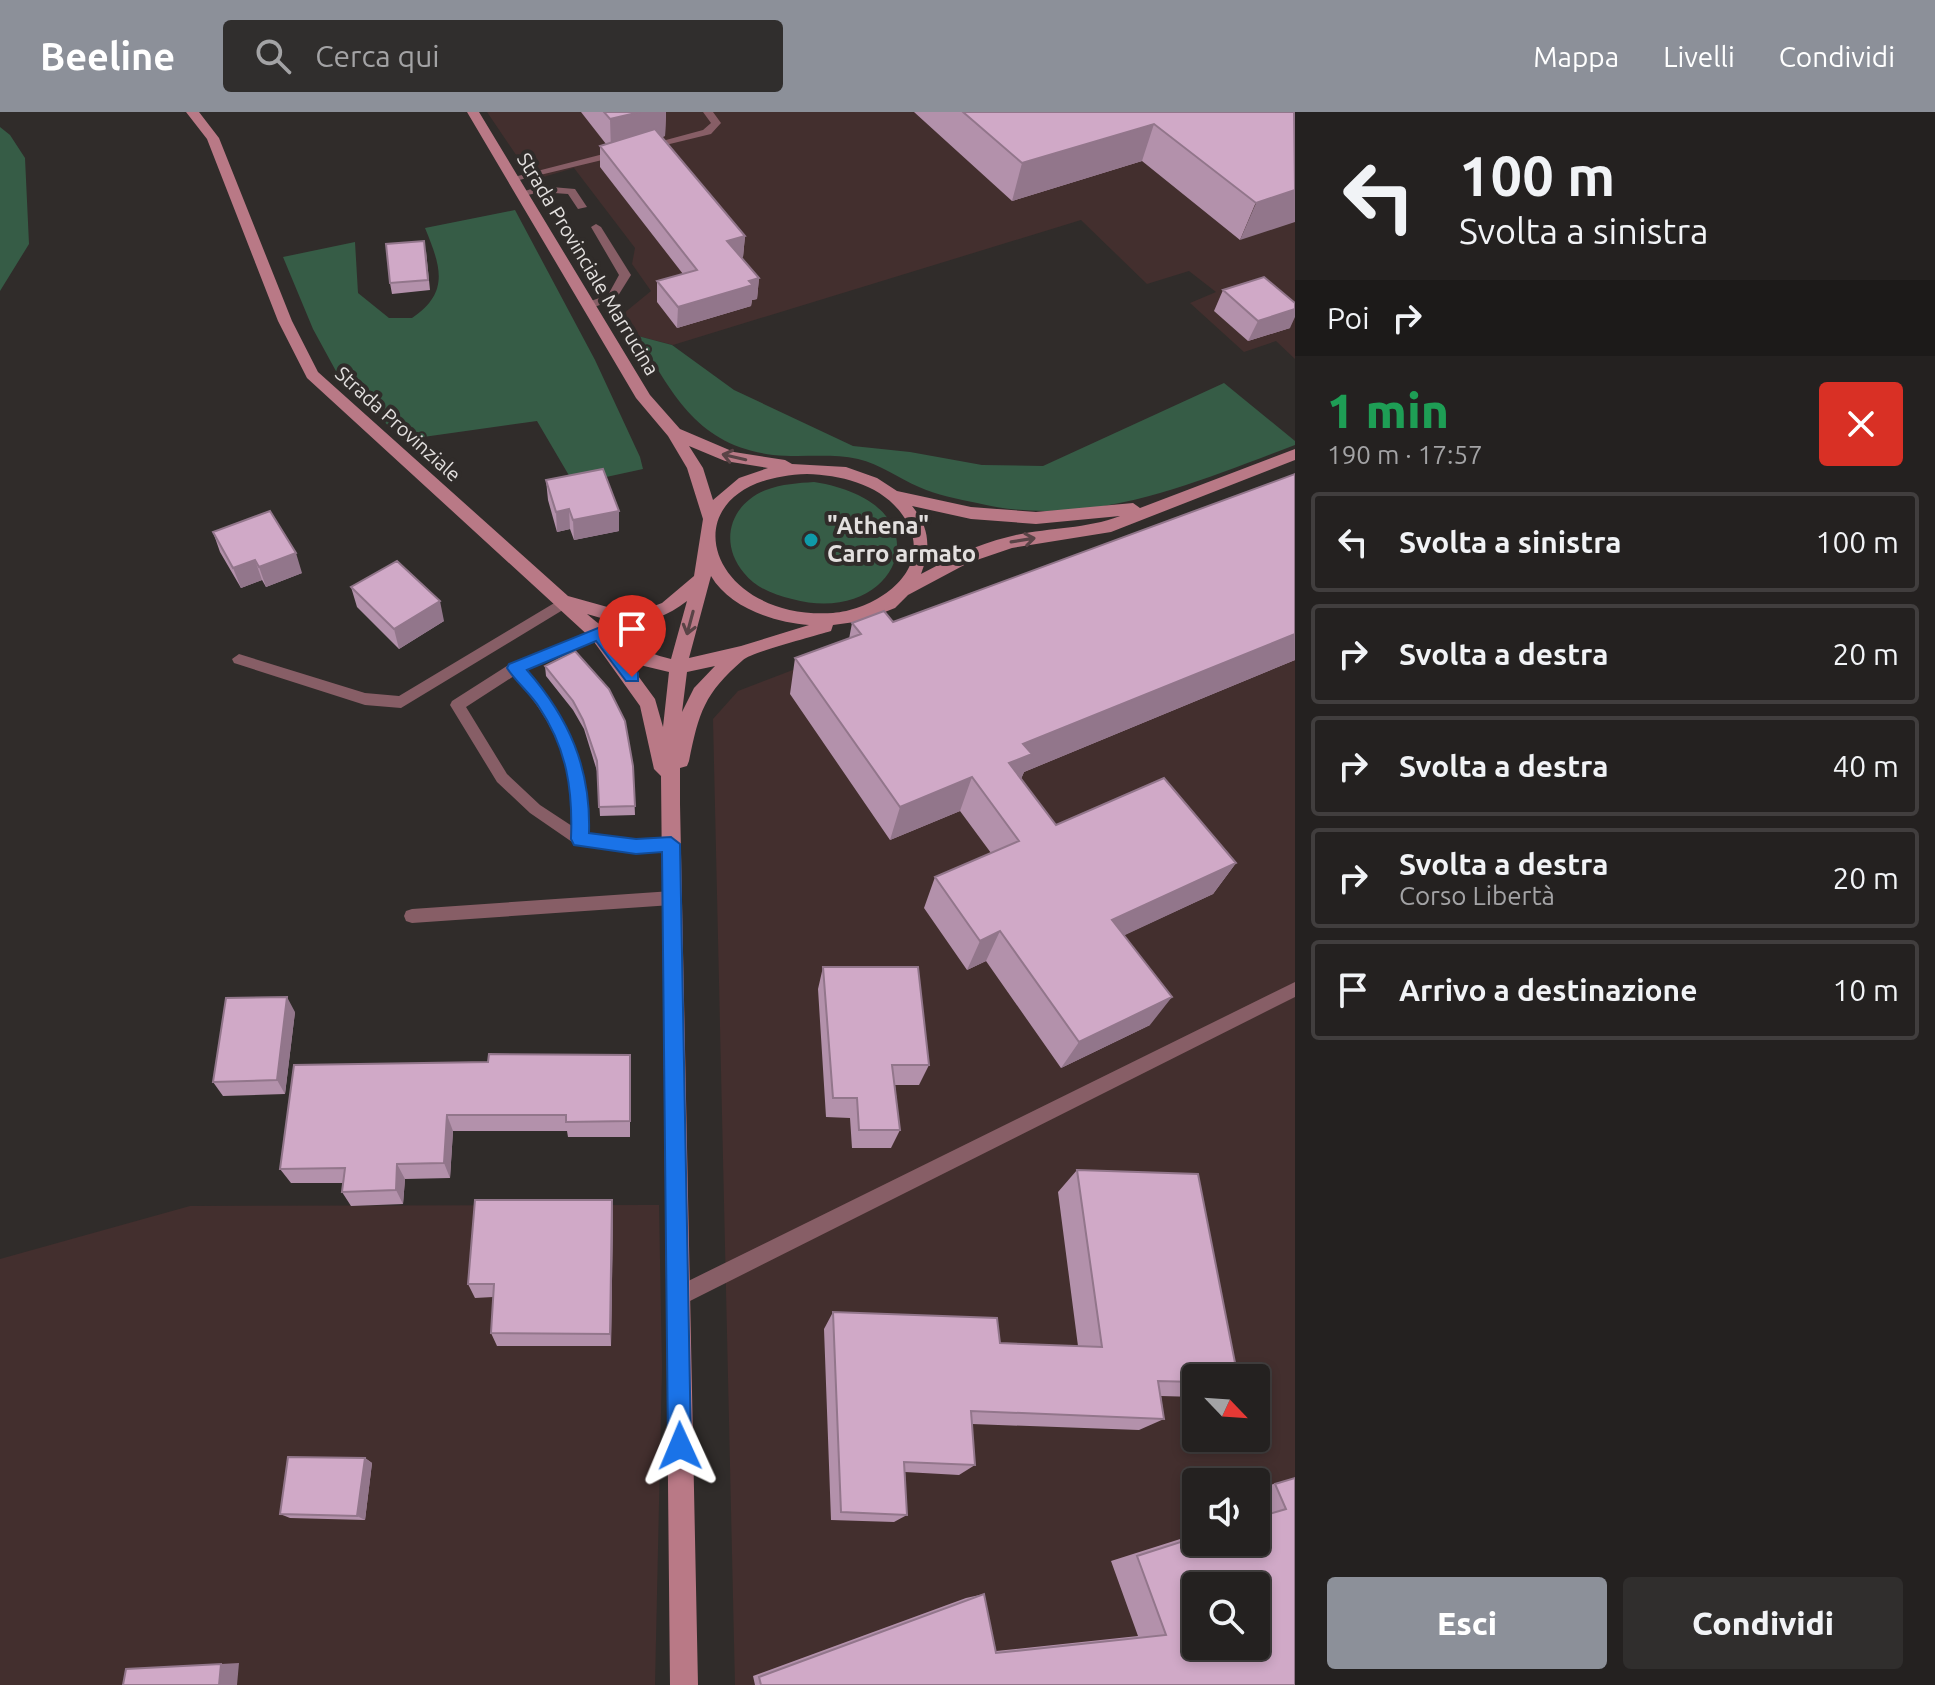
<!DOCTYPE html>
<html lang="it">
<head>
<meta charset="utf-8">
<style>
  :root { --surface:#242120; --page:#302e2d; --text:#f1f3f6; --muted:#a3a3a5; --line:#413e3e; --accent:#8c9099 }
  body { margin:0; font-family:Ubuntu,sans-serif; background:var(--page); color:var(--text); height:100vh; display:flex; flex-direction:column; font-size:30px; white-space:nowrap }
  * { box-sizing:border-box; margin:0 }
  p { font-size:26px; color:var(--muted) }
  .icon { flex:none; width:44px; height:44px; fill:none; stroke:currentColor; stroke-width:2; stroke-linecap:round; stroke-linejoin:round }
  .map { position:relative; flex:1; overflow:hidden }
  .details { display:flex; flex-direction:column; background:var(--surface); width:640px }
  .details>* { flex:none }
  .top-card { background:#242120; color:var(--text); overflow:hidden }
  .needle { width:52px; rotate:115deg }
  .fabs { position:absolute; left:1182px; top:1252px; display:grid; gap:16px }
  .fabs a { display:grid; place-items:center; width:88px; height:88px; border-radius:8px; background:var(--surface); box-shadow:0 4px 12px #0003,0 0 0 2px var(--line); font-size:40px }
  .pin { position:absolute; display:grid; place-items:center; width:68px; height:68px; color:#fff; margin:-82px -34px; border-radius:50% 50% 50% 0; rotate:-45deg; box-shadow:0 0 8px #0007 }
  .pin .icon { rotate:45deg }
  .me { position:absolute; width:88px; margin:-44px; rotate:359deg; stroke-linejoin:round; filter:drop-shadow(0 0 6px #0008) }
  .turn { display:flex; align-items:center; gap:28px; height:168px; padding:0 32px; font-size:36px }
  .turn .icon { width:104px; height:104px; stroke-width:2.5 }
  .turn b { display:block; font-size:56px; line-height:68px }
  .then { display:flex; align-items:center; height:76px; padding:0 32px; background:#0003; gap:16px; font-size:30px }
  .round { display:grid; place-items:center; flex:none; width:84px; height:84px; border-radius:8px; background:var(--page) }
  .headline { display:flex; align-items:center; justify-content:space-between; height:136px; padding:0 32px }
  h1 { font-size:48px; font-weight:800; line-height:60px; color:#1e9e55 }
  .cta { display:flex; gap:16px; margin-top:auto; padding:16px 32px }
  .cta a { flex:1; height:92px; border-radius:8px; background:var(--accent); color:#fff; font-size:32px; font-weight:800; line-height:92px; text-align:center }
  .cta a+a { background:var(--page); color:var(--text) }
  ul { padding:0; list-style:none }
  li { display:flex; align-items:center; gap:24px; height:100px; margin:0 16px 12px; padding:0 16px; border:4px solid var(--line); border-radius:8px }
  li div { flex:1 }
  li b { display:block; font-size:30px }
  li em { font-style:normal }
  header { display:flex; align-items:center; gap:48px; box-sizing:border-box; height:112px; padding:0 40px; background:var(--accent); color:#fff }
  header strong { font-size:38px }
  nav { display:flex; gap:44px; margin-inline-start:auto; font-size:28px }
  .search { width:560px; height:72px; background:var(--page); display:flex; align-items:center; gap:20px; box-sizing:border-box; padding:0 28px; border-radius:8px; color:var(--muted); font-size:30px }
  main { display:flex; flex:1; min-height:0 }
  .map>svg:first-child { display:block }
  .industrial { fill:#432f2e; fill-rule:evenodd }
  .green { fill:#365c46 }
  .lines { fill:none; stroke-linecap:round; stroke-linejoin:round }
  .lane { fill:#875e66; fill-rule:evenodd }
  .secondary { fill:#b97986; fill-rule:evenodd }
  .wall { fill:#b391ab }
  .shaded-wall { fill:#92768b }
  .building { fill:#d0a9c7; stroke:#92768b; stroke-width:2; fill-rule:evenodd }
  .oneway { stroke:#594346 }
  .route { fill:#1a73e8; stroke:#114b97; stroke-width:2 }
  .culture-dot { fill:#0f9aa8; stroke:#302c2a; stroke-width:3 }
  .labels { text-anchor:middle; stroke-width:8; stroke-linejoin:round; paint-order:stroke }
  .far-street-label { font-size:20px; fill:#e3e0df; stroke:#302c2a }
  .poi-label { font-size:24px; font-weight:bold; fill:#e3e0df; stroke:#302c2a; text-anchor:start }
</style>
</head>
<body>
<header>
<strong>Beeline</strong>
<div class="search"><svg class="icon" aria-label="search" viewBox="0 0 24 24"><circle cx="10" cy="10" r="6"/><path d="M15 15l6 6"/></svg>Cerca qui</div>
<nav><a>Mappa</a><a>Livelli</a><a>Condividi</a></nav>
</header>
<main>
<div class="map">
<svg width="1295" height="1573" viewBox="0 0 1295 1573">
  <rect width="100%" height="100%" fill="#302c2a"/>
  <!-- industrial -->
  <path class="industrial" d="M487,0H1295V247L1276,229L1244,240L1190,191L1216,180L1189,159L1147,172L1081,108L673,233L638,224L623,202L651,179L632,152L635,136L574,56L533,68Z
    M1295,366V1573H735L713,607L738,579ZM1196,1266H1256V1326H1196ZM1196,1370H1256V1430H1196ZM1196,1474H1256V1534H1196Z
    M659,1093L662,1255L655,1573H0V1147L190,1094Z"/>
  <!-- green -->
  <path class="green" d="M0,15L10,23L25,46L29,132L0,179Z
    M515,98L595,248L640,345L643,357L574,372L537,309L402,328L337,261L313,217L283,145L355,130L358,181L389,206H412C451,180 440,153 425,116Z
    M638,224L672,233L734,278L853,334L910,340L982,353L1043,354L1224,271L1295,329V333C1193,371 1089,418 977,391C958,387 936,383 919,375C898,366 880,352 858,347C830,341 801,346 773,343C697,333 673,283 638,224Z
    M814,370C953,392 898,517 792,487C774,483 756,476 744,461C719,431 729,393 766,378C782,372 798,371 814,370Z"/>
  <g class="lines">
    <!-- lane -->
    <path class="lane" d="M703,0H713L721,11L711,22L645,38L640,35L703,18L711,11Z
      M619,38L624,41L623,43L515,69L510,66Z
      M540,74L575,77L587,95L578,97L568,82L540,80L524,84L519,81Z
      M596,112L601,115L631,163L616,187L589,197L583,193L585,191L608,183L619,163L591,115Z
      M566,484L573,489L571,493L401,596L365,593L234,551L232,547L239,542L365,581L399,584Z
      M598,517L605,522L603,526L525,558C570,610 588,653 588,721L636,727L671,725L677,727L679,732L677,737L671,739L636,741L575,732L530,701L497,670L450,593L452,589L510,552ZM514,564C554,611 573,650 572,714L540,693L507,662L466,595Z
      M672,779L678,781L680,786L678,791L672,793L412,811L406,809L404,804L406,799L412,797Z
      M1295,870V885L684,1192L677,1195L670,1192L667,1185L670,1178Z"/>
    <!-- secondary -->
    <path class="secondary" d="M186,0H199L219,26L292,209L318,260L568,484L611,496L641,499L662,491L694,464L703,407L687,356L668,324L636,286L467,0H479L650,283L680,317L734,340L785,348L792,352L846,355L877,366L897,379L971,395L1036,400L1133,391L1140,396L1295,337V348L1111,420L1012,436L968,451L908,483L895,496L862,509L833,513L831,519C815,524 752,540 743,548C704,582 699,600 689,649L687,654L680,656V692L698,1573H670L661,664L654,657L640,594L592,527L307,266L278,209L207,27ZM689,334L725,349L768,356L739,366L713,388L703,356ZM807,362C844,363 887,374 907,410C934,460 875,498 833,501C702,509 663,367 807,362ZM912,394L971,407L1036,412L1120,404C1084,418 1045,415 1008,425C977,432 949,447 921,462C931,436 930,416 912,394ZM711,464C729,495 774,511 809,513L741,534L689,546ZM687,489L671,547C641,540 610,522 587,502C627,514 653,515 687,489ZM622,542L644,554L669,560L663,615L655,587ZM715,554L694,576L682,600L687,560Z"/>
  </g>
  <!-- wall -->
  <path class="wall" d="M581,0H666L665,24L662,25L745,124L743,145L741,146L759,166L757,187L752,188L751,194L677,216L657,190V169L683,162L600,55V34L606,32Z
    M914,0H1294L1240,128L1142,49L1012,89Z
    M426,139L430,178L392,182L390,171Z
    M1223,178L1290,216L1248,229L1214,199Z
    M1295,362V548L1024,660L1021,667L1056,713L1236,751L1213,782L1124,823L1150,913L1061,956L986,849L967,858L924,796L935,765L991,741L960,699L890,728L790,582L795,546L849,527L852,511L893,510Z
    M546,368L619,419L574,428L570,417L557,420L548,388Z
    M213,420L302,461L266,475L262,468L241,476L220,440Z
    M351,475L444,509L399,537L357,495Z
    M545,554L633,654L635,703L600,704L597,659L584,617L573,598L546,564Z
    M823,855L929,953L919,973H895L900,1018L891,1036H852L850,1006L826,1005L818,877Z
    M295,900L285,982L223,984L213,970Z
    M630,943V1025H568L567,1019H453L450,1066L405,1067L403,1092L351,1094L342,1080L343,1071H291L280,1057L488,950Z
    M1077,1058L1196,1266V1285L1161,1284L1164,1307L1139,1318L972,1312L975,1353L959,1363L905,1360L907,1403L894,1410L831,1408L824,1217L833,1200L1000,1231L1078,1234L1058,1080Z
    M612,1088L613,1104L611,1234H497L491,1221L493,1185L475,1186L468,1172Z
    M365,1346L372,1351L365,1408L290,1406L280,1402Z
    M1295,1366V1573H755L753,1564L966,1486L984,1482L996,1539L1138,1524L1111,1449L1196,1422V1430H1256V1377Z"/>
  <!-- shaded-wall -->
  <path class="shaded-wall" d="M640,0H666L665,24L611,38L610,7Z
    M1154,12L1142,49L1012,89L1022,51Z
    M1295,78V110L1240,128L1256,91Z
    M745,124L743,145L726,150L727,129Z
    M759,166L757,187L752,188L751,194L677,216L678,195Z
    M1295,197V205L1290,216L1248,229L1258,209Z
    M569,397L570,417L557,420L556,400Z
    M619,399V419L574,428L573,408Z
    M296,441L302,461L266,475L259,455Z
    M255,448L262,468L241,476L233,456Z
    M440,489L444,509L399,537L394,517Z
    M1295,522V548L1024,660L1017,676L1009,651L1023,632Z
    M972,665L960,699L890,728L900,695Z
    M1236,751L1213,782L1093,838L1112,808Z
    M1000,819L986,849L967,858L980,829Z
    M287,885L295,900L285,982L277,968Z
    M1172,885L1150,913L1061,956L1079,930Z
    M447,1003L453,1019L450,1066L444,1051Z
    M397,1052L405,1067L403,1092L396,1078Z
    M612,1088L613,1104L611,1234L610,1222Z
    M365,1346L372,1351L365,1408L357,1404Z
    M239,1551L237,1573H219L221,1552Z"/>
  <!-- building -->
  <path class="building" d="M604,0H640L610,7Z
    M963,0H1294L1295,78L1256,91L1154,12L1022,51Z
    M655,17L745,124L727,129L759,166L749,169L753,173L678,195L657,169L697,158L600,34Z
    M424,129L428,168L390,171L386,132Z
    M1264,165L1295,191V197L1258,209L1223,178Z
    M603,357L619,399L573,408L569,397L556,400L546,368Z
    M1295,362V522L1023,632L1032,642L1009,651L1056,713L1164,666L1236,751L1112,808L1172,885L1079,930L1000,819L980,829L935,765L1019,729L972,665L900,695L795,546L861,522L852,511L884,499L893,510Z
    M270,399L296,441L259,455L255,448L233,456L213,420Z
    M397,449L440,489L394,517L351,475Z
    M575,539L609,577L625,609L633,654L635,694L599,695L597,649L583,608L573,589L545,554Z
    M823,855H918L929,953H892L900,1018H859L857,986H833Z
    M287,885L277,968L213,970L226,886Z
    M489,942L630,943V1009L566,1010V1003H447L444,1051L397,1052L396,1078L342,1080L345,1056L280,1057L294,953L488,950Z
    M1077,1058L1198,1062L1238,1266H1196V1270L1158,1269L1164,1307L971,1299L975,1353L904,1350L907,1403L841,1400L833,1200L997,1206L1000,1231L1102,1235Z
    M475,1088H612L610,1222L491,1221L494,1172H468Z
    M288,1345L365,1346L357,1404L280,1402Z
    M1295,1366V1573H761L759,1565L984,1482L996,1541L1166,1523L1137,1444L1196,1425V1430H1256V1406L1286,1397L1275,1372ZM1196,1474H1256V1534H1196Z
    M221,1552L219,1573H123L126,1557Z"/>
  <!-- one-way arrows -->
  <defs><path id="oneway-shaft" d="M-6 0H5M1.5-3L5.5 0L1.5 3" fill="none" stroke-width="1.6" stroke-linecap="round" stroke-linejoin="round" transform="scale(2)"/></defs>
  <g class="oneway">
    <use href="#oneway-shaft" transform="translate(734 345) rotate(-167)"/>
    <use href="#oneway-shaft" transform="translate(1023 428) rotate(-9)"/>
    <use href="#oneway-shaft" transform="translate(690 511) rotate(105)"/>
  </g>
  <!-- route -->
  <path class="route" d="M598,516L604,517L638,561V569H626L596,529L527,558C569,606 591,656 589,721L636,727L671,725L680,732L691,1334L688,1343L680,1346L672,1343L668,1334L662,740L636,742L574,733L571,727C573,678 567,637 539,595C530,581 516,570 507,556L509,552Z"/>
  <!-- markers -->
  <circle class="culture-dot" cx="811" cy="428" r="8"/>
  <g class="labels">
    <!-- far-street labels -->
    <g class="far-street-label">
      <text transform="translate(588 152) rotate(59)" y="7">Strada Provinciale Marrucina</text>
      <text transform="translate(398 312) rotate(42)" y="7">Strada Provinziale</text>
    </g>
    <!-- poi labels -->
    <g class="poi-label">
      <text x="827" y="422">"Athena"<tspan x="827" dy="28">Carro armato</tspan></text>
    </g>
  </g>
</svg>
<div class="fabs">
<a><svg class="needle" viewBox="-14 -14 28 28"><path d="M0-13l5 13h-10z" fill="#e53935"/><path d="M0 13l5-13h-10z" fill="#a3a3a5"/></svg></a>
<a><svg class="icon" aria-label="sound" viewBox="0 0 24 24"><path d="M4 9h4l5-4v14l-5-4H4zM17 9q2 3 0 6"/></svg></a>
<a><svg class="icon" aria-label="search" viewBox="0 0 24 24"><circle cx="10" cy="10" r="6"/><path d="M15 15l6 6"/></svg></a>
</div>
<div class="pin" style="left:632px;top:565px;background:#d93025"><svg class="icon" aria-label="arrive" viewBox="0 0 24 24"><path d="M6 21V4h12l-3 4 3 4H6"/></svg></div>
<svg class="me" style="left:680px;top:1334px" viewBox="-20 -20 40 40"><path d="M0-17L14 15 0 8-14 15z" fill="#1a73e8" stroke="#fff" stroke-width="4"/></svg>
</div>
<section class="details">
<div class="top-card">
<div class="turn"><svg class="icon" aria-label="left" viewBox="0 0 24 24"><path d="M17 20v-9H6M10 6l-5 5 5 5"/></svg><div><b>100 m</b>Svolta a sinistra</div></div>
<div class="then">Poi<svg class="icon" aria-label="right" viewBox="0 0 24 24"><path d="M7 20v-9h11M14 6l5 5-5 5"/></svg></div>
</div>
<div class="headline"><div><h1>1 min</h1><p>190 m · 17:57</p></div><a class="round" style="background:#d93025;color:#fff"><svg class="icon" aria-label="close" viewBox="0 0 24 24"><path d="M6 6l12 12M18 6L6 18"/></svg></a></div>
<ul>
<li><svg class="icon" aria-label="left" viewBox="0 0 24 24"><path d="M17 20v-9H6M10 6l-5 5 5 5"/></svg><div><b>Svolta a sinistra</b></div><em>100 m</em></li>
<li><svg class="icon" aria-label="right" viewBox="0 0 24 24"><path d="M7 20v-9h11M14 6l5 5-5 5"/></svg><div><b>Svolta a destra</b></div><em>20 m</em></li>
<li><svg class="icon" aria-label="right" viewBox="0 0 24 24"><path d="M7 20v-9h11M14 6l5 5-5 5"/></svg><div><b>Svolta a destra</b></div><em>40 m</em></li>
<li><svg class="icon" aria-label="right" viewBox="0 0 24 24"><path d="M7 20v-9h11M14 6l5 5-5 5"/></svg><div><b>Svolta a destra</b><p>Corso Libertà</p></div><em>20 m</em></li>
<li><svg class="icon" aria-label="arrive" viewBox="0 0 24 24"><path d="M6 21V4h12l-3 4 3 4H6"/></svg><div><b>Arrivo a destinazione</b></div><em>10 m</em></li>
</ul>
<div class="cta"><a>Esci</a><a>Condividi</a></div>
</section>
</main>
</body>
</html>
